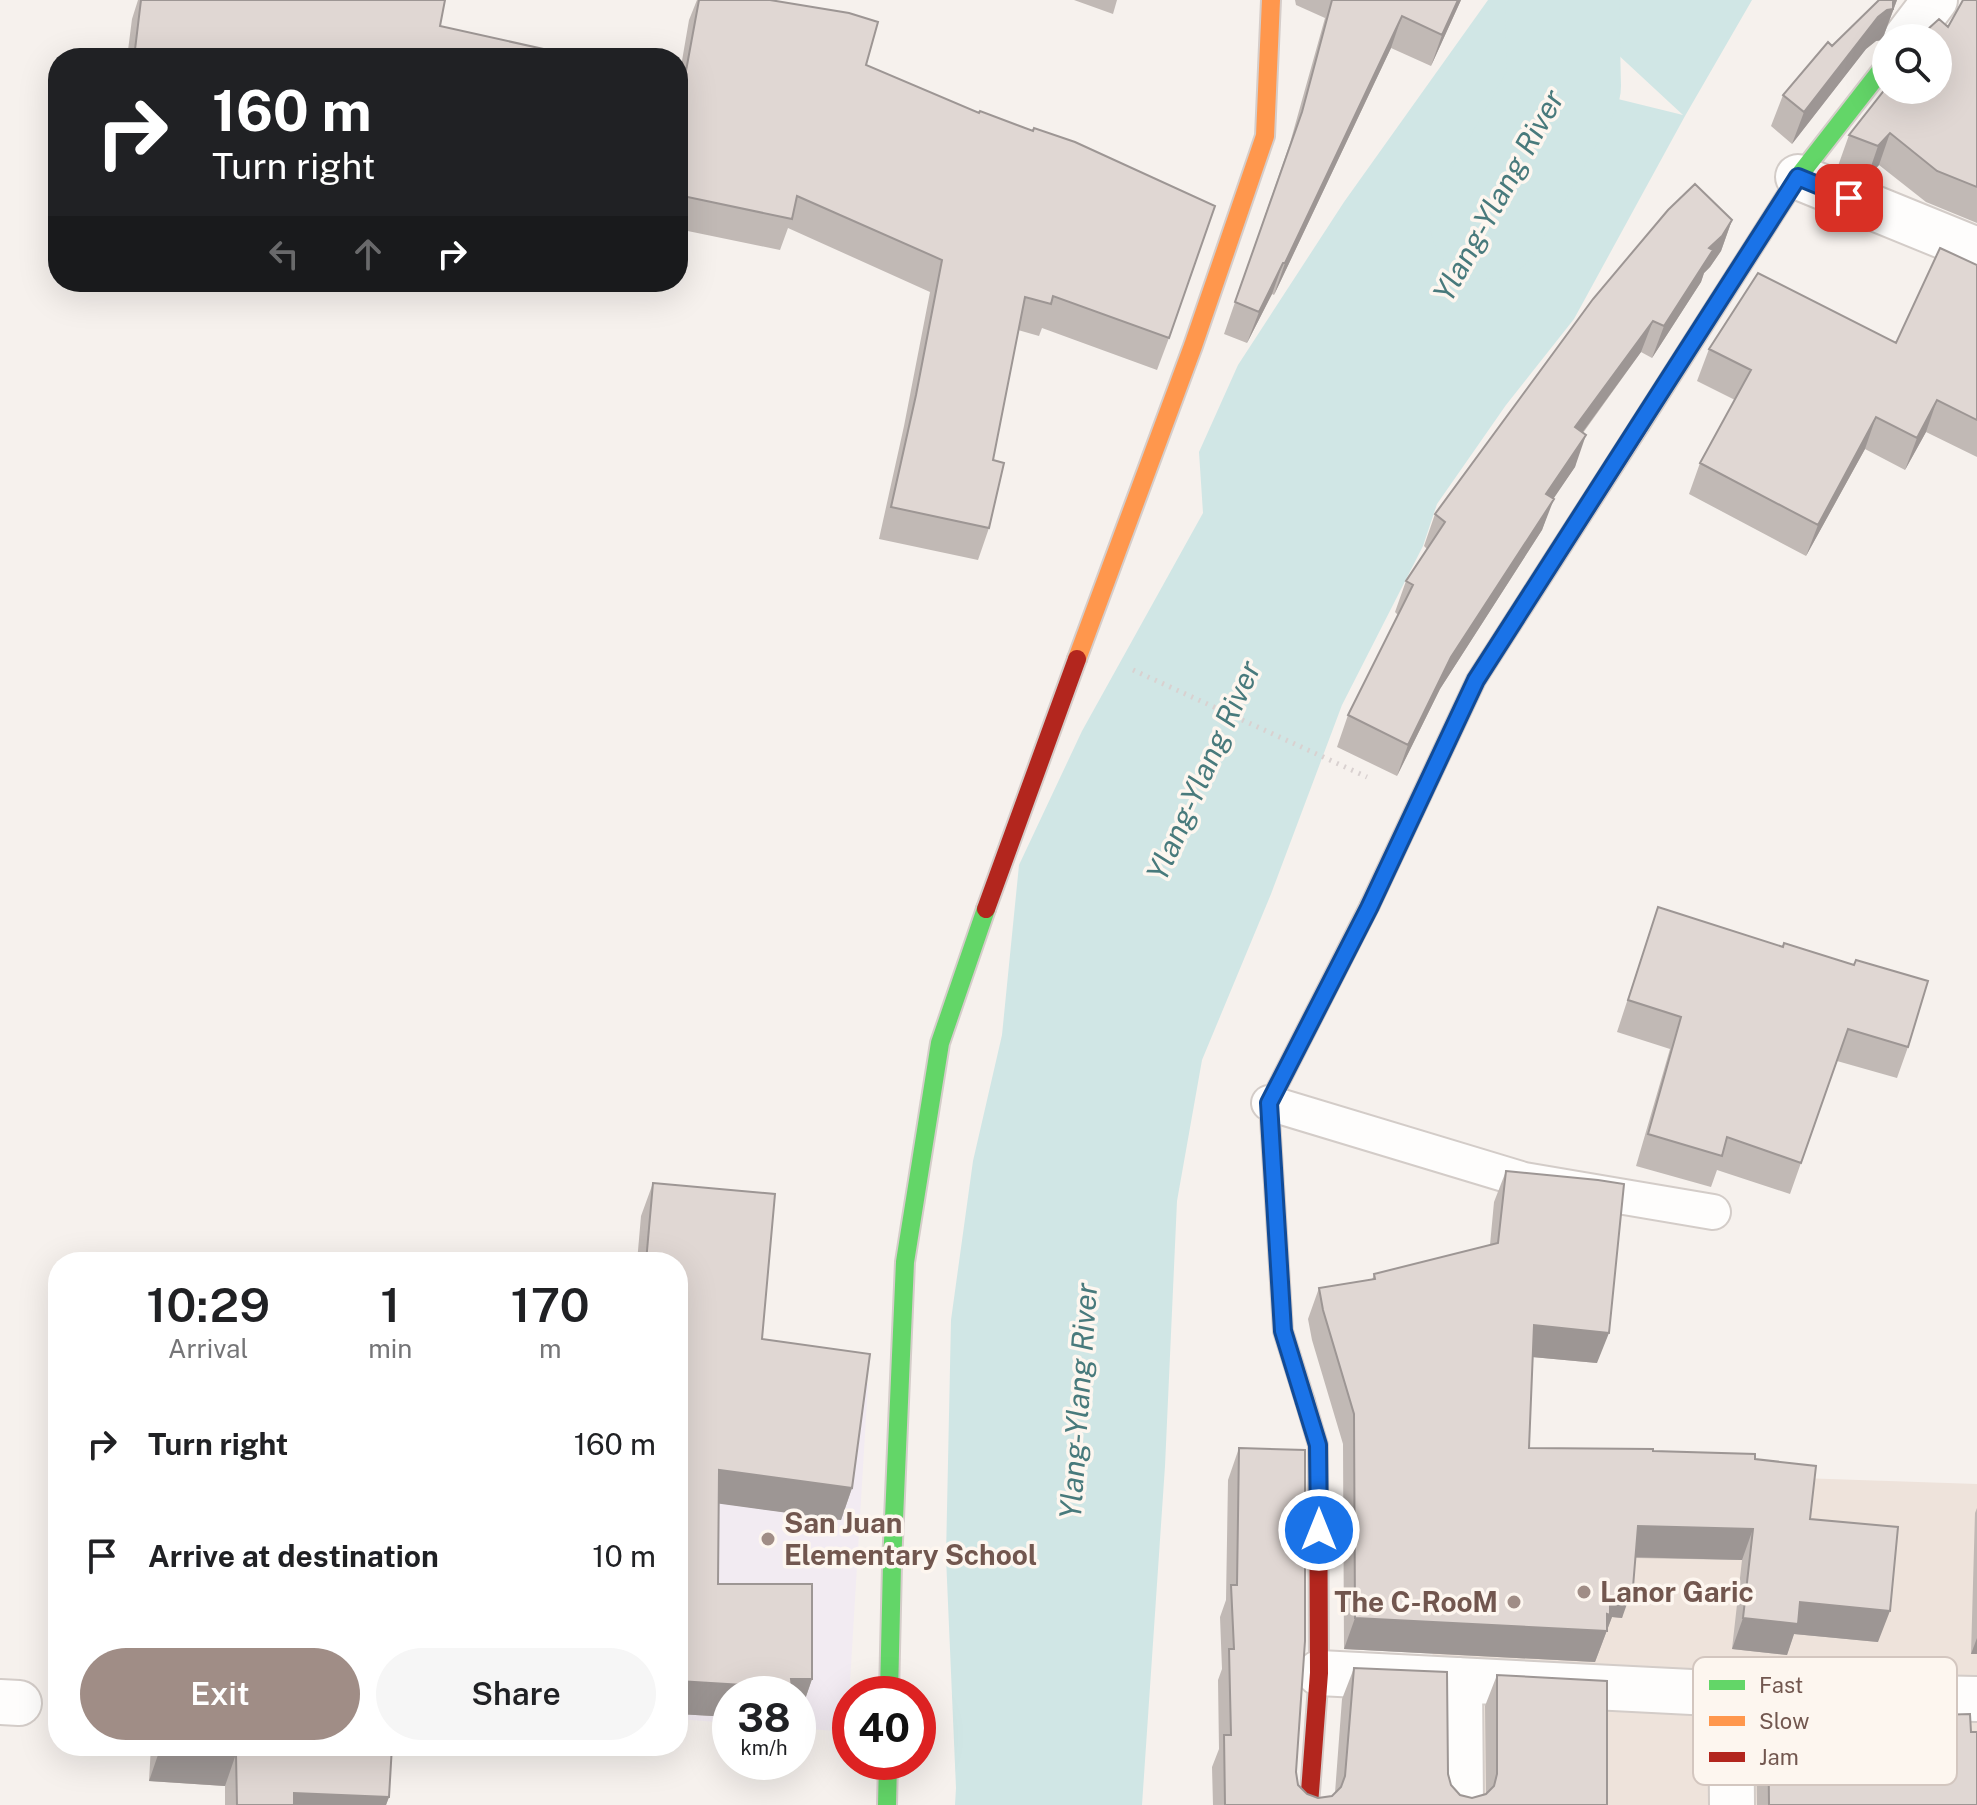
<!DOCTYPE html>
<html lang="en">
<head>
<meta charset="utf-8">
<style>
  :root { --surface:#fff; --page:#f6f6f6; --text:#202124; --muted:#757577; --accent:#a08d86 }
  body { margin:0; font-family:"Public Sans",sans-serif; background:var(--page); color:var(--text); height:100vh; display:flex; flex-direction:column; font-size:30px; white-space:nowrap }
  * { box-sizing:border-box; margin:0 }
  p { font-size:26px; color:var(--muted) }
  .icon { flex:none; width:44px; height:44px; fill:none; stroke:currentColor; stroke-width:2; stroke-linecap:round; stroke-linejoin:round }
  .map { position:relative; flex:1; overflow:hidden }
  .panel { position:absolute; left:48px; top:1252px; width:640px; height:504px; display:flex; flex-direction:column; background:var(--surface); border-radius:32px; box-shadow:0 8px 32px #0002 }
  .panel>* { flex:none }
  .hud { position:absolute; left:48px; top:48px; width:640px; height:244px; border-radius:32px; box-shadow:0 8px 32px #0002; background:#202124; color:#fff; overflow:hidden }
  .buttons { position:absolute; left:1872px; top:24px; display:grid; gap:16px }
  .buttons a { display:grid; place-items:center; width:80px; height:80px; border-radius:50%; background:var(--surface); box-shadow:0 8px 32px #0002; font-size:40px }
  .speed { position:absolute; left:712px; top:1676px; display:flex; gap:16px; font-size:40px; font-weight:700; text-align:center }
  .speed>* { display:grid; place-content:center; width:104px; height:104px; border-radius:50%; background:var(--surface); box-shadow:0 8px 32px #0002; line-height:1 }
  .speed small { font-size:20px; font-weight:400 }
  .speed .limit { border:12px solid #d22; background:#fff; color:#111 }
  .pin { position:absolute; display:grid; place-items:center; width:68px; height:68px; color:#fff; margin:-34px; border-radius:16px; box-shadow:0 4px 12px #0006 }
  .me { position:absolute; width:88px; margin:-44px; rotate:0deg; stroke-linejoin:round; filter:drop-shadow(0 0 6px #0008) }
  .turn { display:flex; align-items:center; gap:28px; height:168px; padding:0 32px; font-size:36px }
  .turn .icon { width:104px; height:104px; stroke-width:2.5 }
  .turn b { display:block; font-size:56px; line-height:68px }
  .lanes { display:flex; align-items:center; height:76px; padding:0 32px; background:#0003; justify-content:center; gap:40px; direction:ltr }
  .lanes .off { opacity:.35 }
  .eta { display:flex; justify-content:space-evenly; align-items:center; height:136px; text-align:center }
  .eta b { font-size:48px; font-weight:600; line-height:56px }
  .primary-button { display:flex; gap:16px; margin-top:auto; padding:16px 32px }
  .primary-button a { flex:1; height:92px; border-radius:48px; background:var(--accent); color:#fff; font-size:32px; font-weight:600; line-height:92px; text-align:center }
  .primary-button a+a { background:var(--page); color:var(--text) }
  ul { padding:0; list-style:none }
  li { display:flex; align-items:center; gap:24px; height:112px; padding:0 32px }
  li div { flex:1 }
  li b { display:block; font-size:30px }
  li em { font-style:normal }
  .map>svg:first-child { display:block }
  .residential { fill:#eee3db }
  .education { fill:#f2ebf2 }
  .water { fill:#d0e6e5 }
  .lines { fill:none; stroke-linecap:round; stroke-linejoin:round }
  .river { stroke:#d0e6e5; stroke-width:114 }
  .lane-casing { stroke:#d3ccc8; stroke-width:38 }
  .street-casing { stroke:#d3ccc8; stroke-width:48 }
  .fast-casing { stroke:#d5cdca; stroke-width:22 }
  .slow-casing { stroke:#d5cdca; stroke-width:22 }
  .jam-casing { stroke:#d5cdca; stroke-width:22 }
  .path { stroke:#d9d1d0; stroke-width:5; stroke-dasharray:2 6; stroke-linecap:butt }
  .lane { stroke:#fefdfc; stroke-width:34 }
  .street { stroke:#fefdfc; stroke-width:44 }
  .fast { stroke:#63d668; stroke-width:18 }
  .slow { stroke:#ff974d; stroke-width:18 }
  .jam { stroke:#b3261e; stroke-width:18 }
  .wall { fill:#c1b9b5 }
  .shaded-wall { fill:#9d9694 }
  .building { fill:#e0d7d3; stroke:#9d9694; stroke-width:2 }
  .route-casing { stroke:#114b97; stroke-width:20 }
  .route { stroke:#1a73e8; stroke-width:14 }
  .poi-dot { fill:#a08d86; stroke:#fdf6ef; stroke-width:3 }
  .labels { text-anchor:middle; stroke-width:7; stroke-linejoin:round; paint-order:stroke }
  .poi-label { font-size:28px; font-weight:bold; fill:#72574f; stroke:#fdf6ef; text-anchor:start }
  .water-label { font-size:30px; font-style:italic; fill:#487a7c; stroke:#fdf6ef }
  .key { fill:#fdf6ef; stroke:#d3c6bf; stroke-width:2 }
  .key-label { font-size:22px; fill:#72574f }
</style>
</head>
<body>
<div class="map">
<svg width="1977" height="1805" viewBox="0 0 1977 1805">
  <rect width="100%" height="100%" fill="#f6f1ed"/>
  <!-- residential -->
  <path class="residential" d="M1437,1466L1977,1484V1805H1429Z"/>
  <!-- education -->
  <path class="education" d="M678,1364L868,1384L847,1732L798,1728V1694H730V1723L678,1719Z"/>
  <!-- water -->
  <path class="water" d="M1488,0H1531L1565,86L1683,115L1559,0H1752L1685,116L1574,319L1506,405L1437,504L1423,546L1342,705L1271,894L1202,1060L1177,1201L1165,1466L1142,1805H955L956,1788L946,1557L951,1320L973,1161L1002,1035L1019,865L1082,731L1203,513L1199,452L1238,365L1344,202Z"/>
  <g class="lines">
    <!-- river -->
    <path class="river" d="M1487,222L1564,86L1562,0"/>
    <!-- lane casing -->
    <g class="lane-casing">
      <path id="lane" d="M1269,1103L1524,1180L1713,1212"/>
    </g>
    <!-- street casing -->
    <g class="street-casing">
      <path id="street" d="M1906,38L1935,0
        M1798,177L1977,250
        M1319,1673L1731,1694L1977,1699
        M1460,1680L1461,1805
        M1731,1694L1732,1805
        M0,1702L19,1703"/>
    </g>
    <!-- fast casing -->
    <g class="fast-casing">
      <path id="fast" d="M1640,425L1798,177L1886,64
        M1305,1401L1283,1331L1269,1103L1370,905
        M889,1694L892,1565L905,1262L940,1043L986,909
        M887,1805L888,1762"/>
    </g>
    <!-- slow casing -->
    <g class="slow-casing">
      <path id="slow" d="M1077,659L1193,346L1265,136L1271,0"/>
    </g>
    <!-- jam casing -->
    <g class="jam-casing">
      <path id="jam" d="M1370,905L1476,680L1640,425
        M986,909L1077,659
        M1305,1401L1318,1445L1319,1673L1309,1805"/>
    </g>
    <!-- path -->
    <path class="path" d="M1133,670L1367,777"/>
    <!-- lane -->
    <use href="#lane" class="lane"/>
    <!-- street -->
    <use href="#street" class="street"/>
    <!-- fast -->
    <use href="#fast" class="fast"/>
    <!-- slow -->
    <use href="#slow" class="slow"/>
    <!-- jam -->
    <use href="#jam" class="jam"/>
  </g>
  <!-- wall -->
  <path class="wall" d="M138,0H445L440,26L565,58H127L132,19Z
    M697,0H770L866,65L1169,338L1157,370L1042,328L1039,336L1018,330L993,460L989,528L978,560L879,539L904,426L930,292L788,228L780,250L678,229V84L689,20Z
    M1074,0H1117L1113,14Z
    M1295,0H1461L1431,66L1391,48L1274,295L1272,294L1247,343L1224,334L1290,143L1325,18L1296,5Z
    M1879,0H1897L1882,40L1876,41L1866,49L1792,144L1771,126L1783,95Z
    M1977,0V223L1926,202L1879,165L1867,178L1838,166L1849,135L1938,38H1919L1922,30L1948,27Z
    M1732,220L1721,251L1710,267L1704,273L1701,282L1652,358L1641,352L1583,433L1575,467L1553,498L1542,530L1440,689L1397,776L1337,747L1348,715L1398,615L1395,612L1406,581L1427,549L1424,546L1435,514Z
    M1977,265V457L1926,432L1905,470L1865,449L1806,556L1689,494L1700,463L1735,400L1697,381L1709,349L1896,343Z
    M1658,907L1908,1047L1897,1078L1837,1061L1790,1194L1717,1170L1711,1187L1636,1166L1670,1049L1617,1032Z
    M1506,1171L1597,1363L1532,1357L1529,1448L1653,1451L1755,1459L1810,1519L1878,1642L1794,1634L1787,1655L1732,1649L1742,1560L1635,1558L1622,1618L1612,1617L1595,1662L1344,1649L1343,1444L1312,1340L1308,1319L1319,1288L1372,1280L1374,1274L1490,1245L1494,1202Z
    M653,1183L775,1194L762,1339L870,1354L852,1488L841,1520L719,1503L718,1584H812V1679L801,1711H798V1694H730V1717L678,1714V1262H637L641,1216Z
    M1239,1448L1296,1772L1298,1785L1307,1794L1318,1798L1332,1796L1335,1793L1342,1699L1354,1668L1448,1774L1451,1785L1460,1795L1472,1798L1486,1794L1485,1706L1497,1675L1607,1805H1213L1212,1767L1219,1749L1218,1680L1222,1669L1220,1617L1226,1600L1228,1480Z
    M1977,1508V1654H1971L1975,1513Z
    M1768,1714L1870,1717L1971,1732L1977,1805H1757L1756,1746Z
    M151,1746H392L389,1797L386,1805H225V1786L149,1781Z"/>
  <!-- shaded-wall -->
  <path class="shaded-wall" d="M1458,0H1461L1431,66L1442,35Z
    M1894,0H1897L1882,40L1876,41L1866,49L1792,144L1804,112L1878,17Z
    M1402,16L1391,48L1274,295L1285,263Z
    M1890,133L1879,165L1867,178L1878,146Z
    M1732,220L1721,251L1710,267L1704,273L1701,282L1652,358L1664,326L1709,248Z
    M1283,263L1272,294L1247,343L1259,312Z
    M1653,321L1641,352L1563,459L1575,427Z
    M1937,400L1926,432L1905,470L1917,438Z
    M1876,417L1865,449L1806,556L1818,525Z
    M1586,435L1575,467L1535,526L1546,494Z
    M1554,499L1542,530L1440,689L1397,776L1408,745L1451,657Z
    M1534,1325L1609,1333L1597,1363L1522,1356Z
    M719,1470L852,1488L841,1520L707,1502Z
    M1638,1526L1753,1529L1742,1560L1626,1557Z
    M1619,1586L1633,1587L1622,1618L1612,1617L1595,1662L1344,1649L1355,1618L1610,1600Z
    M1800,1602L1890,1611L1878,1642L1794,1634L1787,1655L1732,1649L1743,1618Z
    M1977,1638V1654H1971Z
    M812,1679L801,1711H798V1694H730V1717L678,1714V1681Z
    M160,1749L236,1754L225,1786L149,1781Z
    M294,1793L389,1797L386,1805H289Z"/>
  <!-- building -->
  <path class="building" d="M141,0H445L440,26L566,54L565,58H134Z
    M699,0H770L849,13L878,22L866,65L979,113L980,111L1033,131L1034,128L1075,142L1215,206L1169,338L1053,296L1051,304L1025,297L993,460L1004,463L989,528L891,507L916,395L942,260L797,196L792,219L678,195V109H679Z
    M1332,0H1458L1442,35L1402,16L1285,263H1283L1259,312L1235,302L1302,112Z
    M1879,0H1894L1893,2V9L1887,10L1878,17L1804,112L1783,95L1828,42L1832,46Z
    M1963,0H1977V187L1937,171L1890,133L1878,146L1849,135L1886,88V90H1938V38H1921L1922,30L1928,29L1939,19L1948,27Z
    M1695,184L1732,220L1722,236L1709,248L1713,250L1664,326L1653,321L1575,427L1586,435L1546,494L1554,499L1451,657L1408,745L1348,715L1413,585L1406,581L1445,522L1435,514L1593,299L1668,210Z
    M1940,248L1977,265V420L1937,400L1917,438L1876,417L1818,525L1700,463L1751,370L1709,349L1758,273L1896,343Z
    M1658,907L1783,947L1784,943L1854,965L1856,960L1928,981L1908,1047L1848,1029L1801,1163L1727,1137L1722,1156L1648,1134L1681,1017L1628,1000Z
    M1506,1171L1598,1180L1624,1184L1609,1333L1534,1325L1529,1448L1653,1449V1451L1755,1454V1459L1816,1466L1810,1519L1898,1527L1890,1611L1800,1602L1798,1624L1743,1618L1753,1529L1638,1526L1633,1587L1619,1586L1618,1600H1610V1615L1607,1614V1631L1355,1618L1354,1414L1323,1310L1319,1288L1375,1279L1374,1274L1498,1243Z
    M653,1183L775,1194L762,1339L870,1354L852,1488L719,1470L718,1584H812V1679H791L792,1688L678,1681V1262H646Z
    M1239,1448L1305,1450V1641L1296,1772L1298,1785L1307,1794L1318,1798L1332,1796L1341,1787L1345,1776L1354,1668L1447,1672L1448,1774L1451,1785L1460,1795L1472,1798L1486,1794L1494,1786L1497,1774V1675L1607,1681V1805H1225L1224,1735H1231L1229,1649H1234L1231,1585H1237Z
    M1870,1712V1717L1970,1714L1971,1732H1977V1805H1769L1768,1714Z
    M161,1746H392L389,1797L294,1793V1805H237L236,1754L160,1749Z"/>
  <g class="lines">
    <!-- route casing -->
    <g class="route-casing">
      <path id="route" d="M1319,1530L1318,1445L1283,1331L1269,1103L1369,908L1476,680L1798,177L1849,198"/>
    </g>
    <!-- route -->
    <use href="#route" class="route"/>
  </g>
  <!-- markers -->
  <g class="poi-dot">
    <circle cx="768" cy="1539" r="8"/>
    <circle cx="1584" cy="1592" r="8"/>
    <circle cx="1514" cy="1602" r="8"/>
  </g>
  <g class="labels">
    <!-- poi labels -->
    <g class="poi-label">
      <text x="784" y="1533">San Juan<tspan x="784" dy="32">Elementary School</tspan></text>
      <text x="1600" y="1602">Lanor Garic</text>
      <text x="1498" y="1612" text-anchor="end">The C-RooM</text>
    </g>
    <!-- water labels -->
    <g class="water-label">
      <text transform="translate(1499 196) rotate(-61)" y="10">Ylang-Ylang River</text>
      <text transform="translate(1204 771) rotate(-66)" y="10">Ylang-Ylang River</text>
      <text transform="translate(1079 1401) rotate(-86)" y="10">Ylang-Ylang River</text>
    </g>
  </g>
  <!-- legend -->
  <rect x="1693" y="1657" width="264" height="128" rx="12" class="key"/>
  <rect x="1709" y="1680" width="36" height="10" fill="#63d668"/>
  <rect x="1709" y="1716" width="36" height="10" fill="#ff974d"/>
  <rect x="1709" y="1752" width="36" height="10" fill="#b3261e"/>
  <g class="key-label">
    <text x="1759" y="1693">Fast</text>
    <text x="1759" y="1729">Slow</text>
    <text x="1759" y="1765">Jam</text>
  </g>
</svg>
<div class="buttons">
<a><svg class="icon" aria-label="search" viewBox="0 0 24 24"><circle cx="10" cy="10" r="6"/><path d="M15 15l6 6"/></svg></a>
</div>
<div class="speed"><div>38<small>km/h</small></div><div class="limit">40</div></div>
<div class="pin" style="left:1849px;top:198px;background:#d93025"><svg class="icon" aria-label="arrive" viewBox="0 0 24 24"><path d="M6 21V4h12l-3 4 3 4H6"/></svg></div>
<svg class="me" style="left:1319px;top:1530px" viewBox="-20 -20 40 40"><circle r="17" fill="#1a73e8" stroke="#fff" stroke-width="3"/><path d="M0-11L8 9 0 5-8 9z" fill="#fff"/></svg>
<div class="hud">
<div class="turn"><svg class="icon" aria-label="right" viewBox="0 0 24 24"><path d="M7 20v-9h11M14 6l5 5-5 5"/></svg><div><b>160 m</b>Turn right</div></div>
<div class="lanes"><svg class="icon off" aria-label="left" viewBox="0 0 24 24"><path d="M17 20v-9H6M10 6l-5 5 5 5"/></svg><svg class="icon off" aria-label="ahead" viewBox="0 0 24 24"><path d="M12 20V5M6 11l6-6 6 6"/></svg><svg class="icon" aria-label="right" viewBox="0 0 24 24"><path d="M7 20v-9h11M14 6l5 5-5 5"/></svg></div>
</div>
<section class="panel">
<div class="eta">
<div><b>10:29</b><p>Arrival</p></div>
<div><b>1</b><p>min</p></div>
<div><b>170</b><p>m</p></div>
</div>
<ul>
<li><svg class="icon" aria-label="right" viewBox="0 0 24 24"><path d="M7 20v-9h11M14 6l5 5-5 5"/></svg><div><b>Turn right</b></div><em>160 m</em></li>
<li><svg class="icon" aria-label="arrive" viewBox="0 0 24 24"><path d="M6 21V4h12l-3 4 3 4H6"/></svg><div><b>Arrive at destination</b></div><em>10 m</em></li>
</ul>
<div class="primary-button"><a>Exit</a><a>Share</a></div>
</section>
</div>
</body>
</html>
